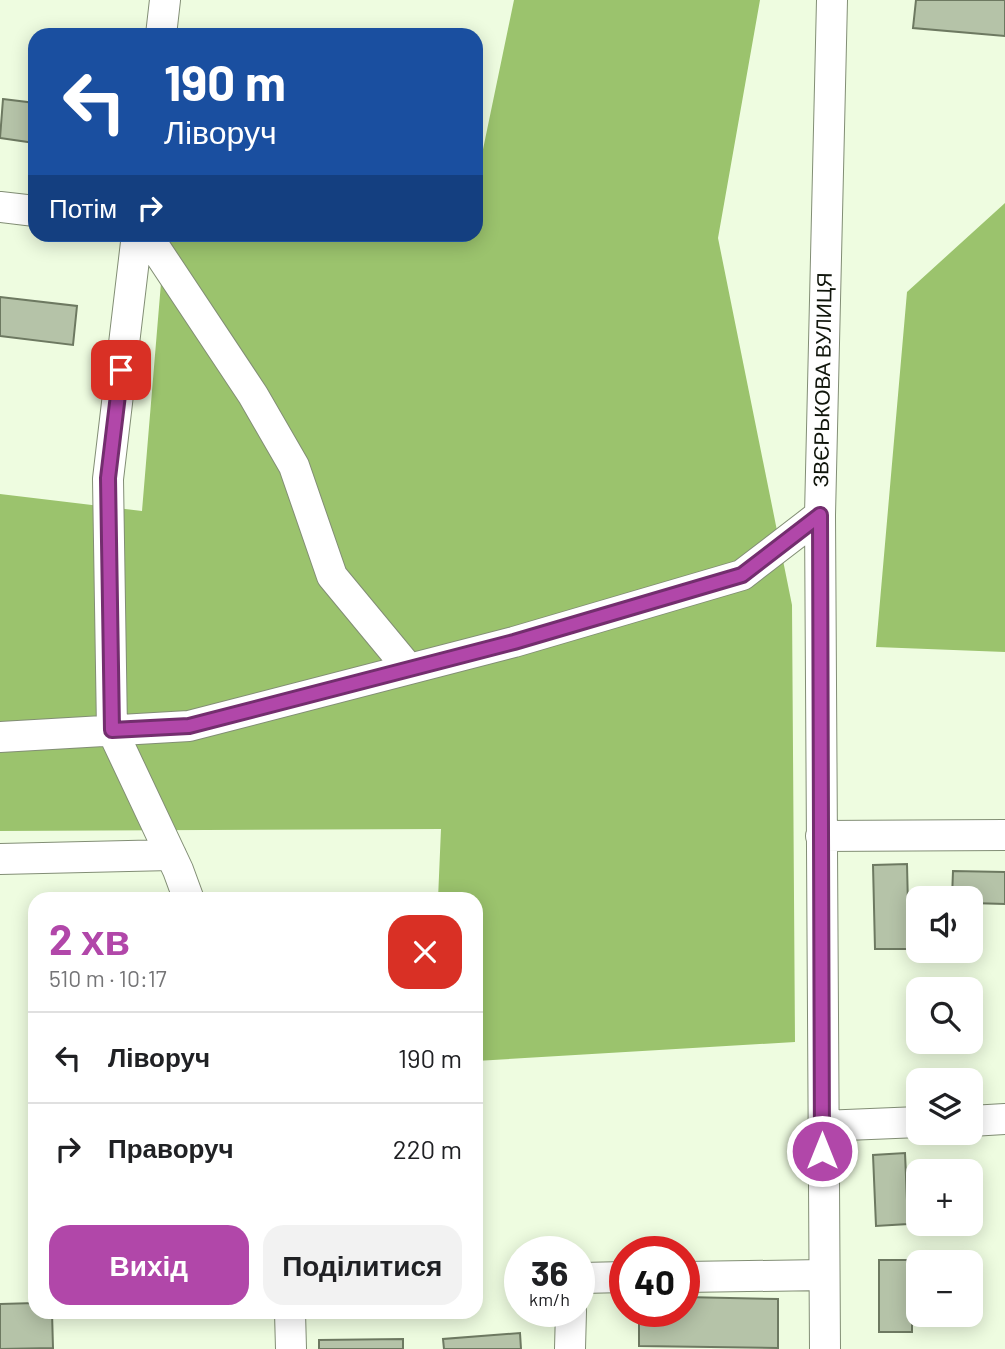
<!DOCTYPE html>
<html lang="uk">
<head>
<meta charset="utf-8">
<style>
  :root { --surface:#fff; --page:#f2f2f2; --text:#202124; --muted:#757577; --line:#e0e0e0; --accent:#b147a9 }
  body { margin:0; font-family:Barlow,sans-serif; background:var(--page); color:var(--text); height:100vh; display:flex; flex-direction:column; font-size:26px; white-space:nowrap }
  * { box-sizing:border-box; margin:0 }
  p { font-size:23px; color:var(--muted) }
  .icon { flex:none; width:38px; height:38px; fill:none; stroke:currentColor; stroke-width:2; stroke-linecap:round; stroke-linejoin:round }
  .map { position:relative; flex:1; overflow:hidden }
  .details { position:absolute; left:28px; top:892px; width:455px; height:427px; display:flex; flex-direction:column; background:var(--surface); border-radius:21px; box-shadow:0 4px 18px #0003 }
  .details>* { flex:none }
  .banner { position:absolute; left:28px; top:28px; width:455px; height:214px; border-radius:21px; box-shadow:0 4px 18px #0003; background:#1a4fa0; color:#fff; overflow:hidden }
  .controls { position:absolute; left:906px; top:886px; display:grid; gap:14px }
  .controls a { display:grid; place-items:center; width:77px; height:77px; border-radius:14px; background:var(--surface); box-shadow:0 4px 18px #0003; font-size:35px }
  .speed { position:absolute; left:504px; top:1236px; display:flex; gap:14px; font-size:35px; font-weight:700; text-align:center }
  .speed>* { display:grid; place-content:center; width:91px; height:91px; border-radius:50%; background:var(--surface); box-shadow:0 4px 18px #0003; line-height:1 }
  .speed small { font-size:18px; font-weight:400 }
  .speed .limit { border:10px solid #d22; background:#fff; color:#111 }
  .pin { position:absolute; display:grid; place-items:center; width:60px; height:60px; color:#fff; margin:-30px; border-radius:14px; box-shadow:0 4px 10px #0006 }
  .me { position:absolute; width:77px; margin:-38px; rotate:0deg; stroke-linejoin:round; filter:drop-shadow(0 0 5px #0008) }
  .turn { display:flex; align-items:center; gap:24px; height:147px; padding:0 21px; font-size:32px }
  .turn .icon { width:91px; height:91px; stroke-width:2.5 }
  .turn b { display:block; font-size:49px; line-height:60px }
  .then { display:flex; align-items:center; height:66px; padding:0 21px; background:#0003; gap:14px; font-size:26px }
  .round { display:grid; place-items:center; flex:none; width:74px; height:74px; border-radius:21px; background:var(--page) }
  .head { display:flex; align-items:center; justify-content:space-between; height:119px; padding:0 21px }
  h1 { font-size:42px; font-weight:700; line-height:52px; color:var(--accent) }
  .action { display:flex; gap:14px; margin-top:auto; padding:14px 21px }
  .action a { flex:1; height:80px; border-radius:21px; background:var(--accent); color:#fff; font-size:28px; font-weight:700; line-height:80px; text-align:center }
  .action a+a { background:var(--page); color:var(--text) }
  ul { padding:0; list-style:none }
  li { display:flex; align-items:center; gap:21px; height:91px; padding:0 21px; border-top:2px solid var(--line) }
  li div { flex:1 }
  li b { display:block; font-size:26px }
  li em { font-style:normal }
  .map>svg:first-child { display:block }
  .forest { fill:#9bc36d }
  .building { fill:#b5c3a8; stroke:#6d7961; stroke-width:2 }
  .lines { fill:none; stroke-linecap:round; stroke-linejoin:round }
  .minor-casing { stroke:#828e75; stroke-width:32 }
  .minor { stroke:#fff; stroke-width:30 }
  .route-casing { stroke:#732e6e; stroke-width:18 }
  .route { stroke:#b147a9; stroke-width:12 }
  .labels { text-anchor:middle; stroke-width:7; stroke-linejoin:round; paint-order:stroke }
  .street-label { font-size:21px; fill:#10150b; stroke:#fff }
</style>
</head>
<body>
<div class="map">
<svg width="1005" height="1349" viewBox="0 0 1005 1349">
  <rect width="100%" height="100%" fill="#eefce0"/>
  <!-- forest -->
  <path class="forest" d="M514,0H760L718,238L792,605L795,1042L476,1061V900L438,899L441,829L0,831V494L142,511L165,235L476,234V183Z
    M1005,203V652L876,647L907,292Z"/>
  <!-- building -->
  <path class="building" d="M916,0H1005V36L913,28Z
    M242,30L289,35H241Z
    M3,99L35,103V143L0,138Z
    M0,297L77,306L73,345L0,336Z
    M907,864L909,949H875L873,865Z
    M953,871L1005,872V904L971,903V898H952Z
    M905,1153L908,1224L876,1226L873,1155Z
    M879,1260H912V1332H879Z
    M684,1297L778,1299V1348L639,1346V1311H684Z
    M35,1303V1312H52L53,1348L0,1349V1304Z
    M520,1333L521,1349H444L443,1339Z
    M403,1339V1349H319V1340Z"/>
  <g class="lines">
    <!-- minor casing -->
    <g class="minor-casing">
      <path id="minor" d="M161,35L165,0
        M0,207L35,211
        M137,234L108,479L112,730L178,870L189,900
        M146,234L253,395L294,466L332,576L409,669
        M0,737L189,726L514,642L742,575L820,515
        M821,836L1005,835
        M0,859L171,855
        M971,1121L1005,1119
        M822,1126L919,1122
        M684,1277L824,1275
        M579,1281L582,1278L625,1277
        M290,1312L291,1349
        M570,1349L571,1311
        M825,1349L820,515L832,0"/>
    </g>
    <!-- minor -->
    <use href="#minor" class="minor"/>
  </g>
  <g class="lines">
    <!-- route casing -->
    <g class="route-casing">
      <path id="route" d="M121,370L108,478L112,730L189,726L514,642L742,575L820,515L822,1151"/>
    </g>
    <!-- route -->
    <use href="#route" class="route"/>
  </g>
  <g class="labels">
    <!-- street labels -->
    <g class="street-label">
      <text transform="translate(823 380) rotate(-89)" y="7">ЗВЄРЬКОВА ВУЛИЦЯ</text>
    </g>
  </g>
</svg>
<div class="controls">
<a><svg class="icon" aria-label="sound" viewBox="0 0 24 24"><path d="M4 9h4l5-4v14l-5-4H4zM17 9q2 3 0 6"/></svg></a>
<a><svg class="icon" aria-label="search" viewBox="0 0 24 24"><circle cx="10" cy="10" r="6"/><path d="M15 15l6 6"/></svg></a>
<a><svg class="icon" aria-label="layers" viewBox="0 0 24 24"><path d="M12 4l9 5-9 5-9-5zM3 14l9 5 9-5"/></svg></a>
<a>+</a>
<a>−</a>
</div>
<div class="speed"><div>36<small>km/h</small></div><div class="limit">40</div></div>
<div class="pin" style="left:121px;top:370px;background:#d93025"><svg class="icon" aria-label="arrive" viewBox="0 0 24 24"><path d="M6 21V4h12l-3 4 3 4H6"/></svg></div>
<svg class="me" style="left:822px;top:1151px" viewBox="-20 -20 40 40"><circle r="17" fill="#b147a9" stroke="#fff" stroke-width="3"/><path d="M0-11L8 9 0 5-8 9z" fill="#fff"/></svg>
<div class="banner">
<div class="turn"><svg class="icon" aria-label="left" viewBox="0 0 24 24"><path d="M17 20v-9H6M10 6l-5 5 5 5"/></svg><div><b>190 m</b>Ліворуч</div></div>
<div class="then">Потім<svg class="icon" aria-label="right" viewBox="0 0 24 24"><path d="M7 20v-9h11M14 6l5 5-5 5"/></svg></div>
</div>
<section class="details">
<div class="head"><div><h1>2 хв</h1><p>510 m · 10:17</p></div><a class="round" style="background:#d93025;color:#fff"><svg class="icon" aria-label="close" viewBox="0 0 24 24"><path d="M6 6l12 12M18 6L6 18"/></svg></a></div>
<ul>
<li><svg class="icon" aria-label="left" viewBox="0 0 24 24"><path d="M17 20v-9H6M10 6l-5 5 5 5"/></svg><div><b>Ліворуч</b></div><em>190 m</em></li>
<li><svg class="icon" aria-label="right" viewBox="0 0 24 24"><path d="M7 20v-9h11M14 6l5 5-5 5"/></svg><div><b>Праворуч</b></div><em>220 m</em></li>
</ul>
<div class="action"><a>Вихід</a><a>Поділитися</a></div>
</section>
</div>
</body>
</html>
